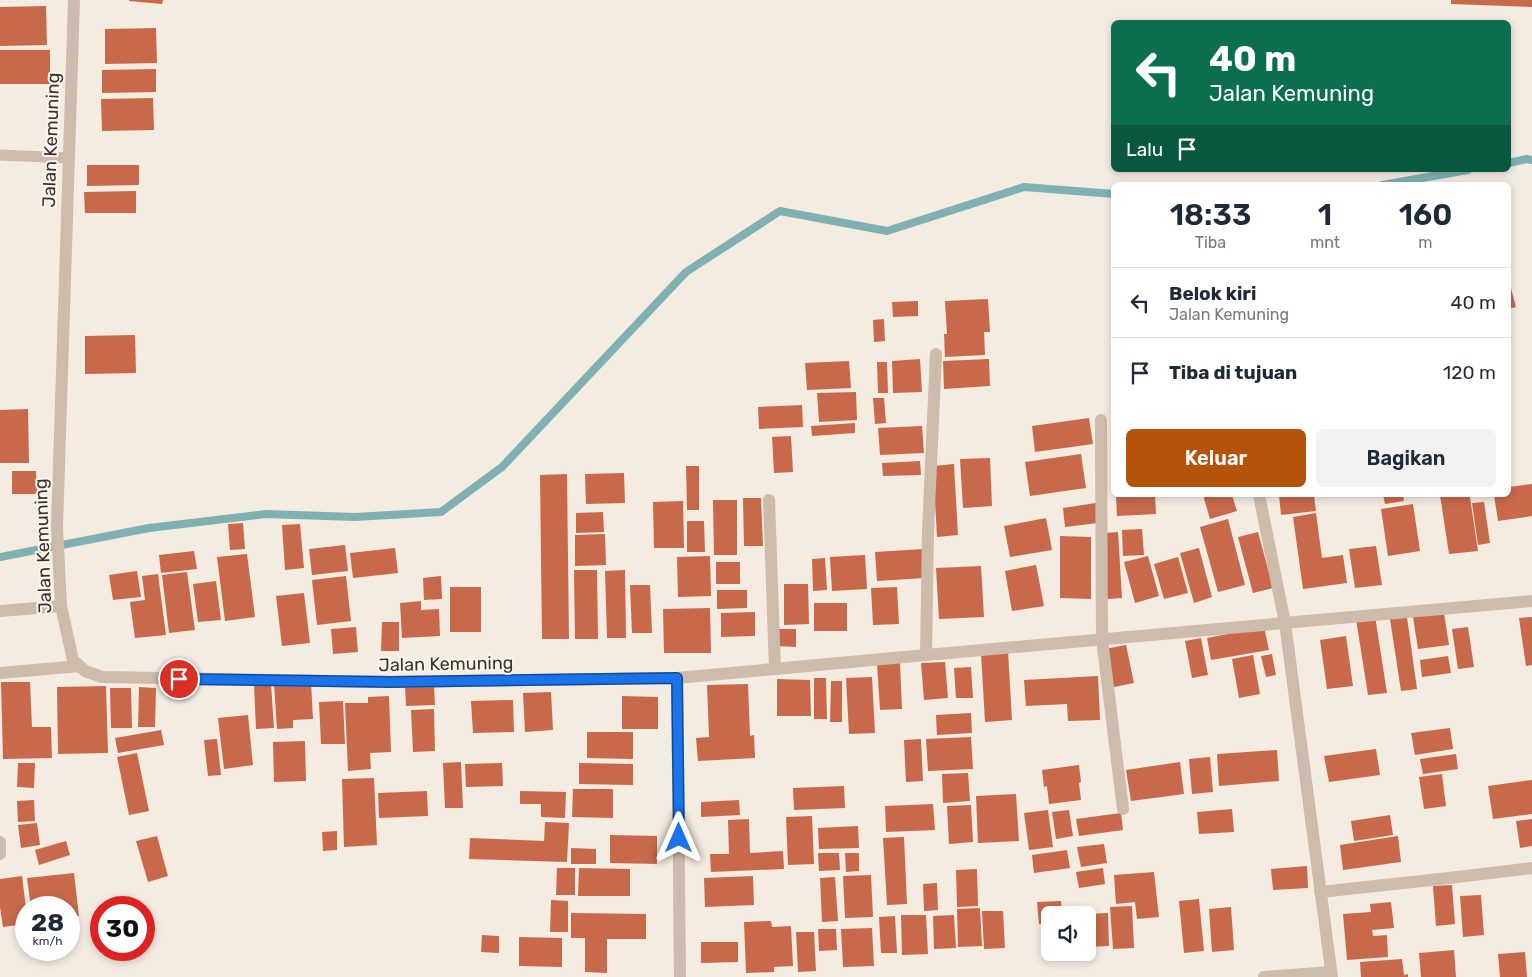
<!DOCTYPE html>
<html lang="id">
<head>
<meta charset="utf-8">
<style>
  :root { --surface:#fff; --page:#f2f2f3; --text:#1f2937; --muted:#747a83; --line:#e0e1e3; --accent:#b45309 }
  body { margin:0; font-family:Rubik,sans-serif; background:var(--page); color:var(--text); height:100vh; display:flex; flex-direction:column; font-size:19px; white-space:nowrap }
  * { box-sizing:border-box; margin:0 }
  p { font-size:16px; color:var(--muted) }
  .icon { flex:none; width:28px; height:28px; fill:none; stroke:currentColor; stroke-width:2; stroke-linecap:round; stroke-linejoin:round }
  .map { position:relative; flex:1; overflow:hidden }
  .drawer { position:absolute; left:1111px; top:182px; width:400px; height:315px; display:flex; flex-direction:column; background:var(--surface); border-radius:8px; box-shadow:0 2px 8px #0003 }
  .drawer>* { flex:none }
  .banner { position:absolute; left:1111px; top:20px; width:400px; height:152px; border-radius:8px; box-shadow:0 2px 8px #0003; background:#0b6e4f; color:#fff; overflow:hidden }
  .fabs { position:absolute; left:1041px; top:906px; display:grid; gap:10px }
  .fabs a { display:grid; place-items:center; width:55px; height:55px; border-radius:8px; background:var(--surface); box-shadow:0 2px 8px #0003; font-size:25px }
  .speed { position:absolute; left:15px; top:896px; display:flex; gap:10px; font-size:25px; font-weight:700; text-align:center }
  .speed>* { display:grid; place-content:center; width:65px; height:65px; border-radius:50%; background:var(--surface); box-shadow:0 2px 8px #0003; line-height:1 }
  .speed small { font-size:12px; font-weight:400 }
  .speed .limit { border:8px solid #d22; background:#fff; color:#111 }
  .pin { position:absolute; display:grid; place-items:center; width:42px; height:42px; color:#fff; margin:-21px; border:2px solid #fff; border-radius:50%; box-shadow:0 1px 5px #0007 }
  .me { position:absolute; width:55px; margin:-28px; rotate:0deg; stroke-linejoin:round; filter:drop-shadow(0 0 4px #0008) }
  .turn { display:flex; align-items:center; gap:18px; height:105px; padding:0 15px; font-size:22px }
  .turn .icon { width:65px; height:65px; stroke-width:2.5 }
  .turn b { display:block; font-size:35px; line-height:42px }
  .then { display:flex; align-items:center; height:48px; padding:0 15px; background:#0003; gap:10px; font-size:19px }
  .eta { display:flex; justify-content:space-evenly; align-items:center; height:85px; text-align:center }
  .eta b { font-size:30px; font-weight:600; line-height:35px }
  .button { display:flex; gap:10px; margin-top:auto; padding:10px 15px }
  .button a { flex:1; height:58px; border-radius:8px; background:var(--accent); color:#fff; font-size:20px; font-weight:600; line-height:58px; text-align:center }
  .button a+a { background:var(--page); color:var(--text) }
  ul { padding:0; list-style:none }
  li { display:flex; align-items:center; gap:15px; height:70px; padding:0 15px; border-top:1px solid var(--line) }
  li div { flex:1 }
  li b { display:block; font-size:19px }
  li em { font-style:normal }
  .map>svg:first-child { display:block }
  .lines { fill:none; stroke-linecap:round; stroke-linejoin:round }
  .stream { stroke:#7fb0b2; stroke-width:8 }
  .building { fill:#c8694b }
  .lane { stroke:#cdbbac; stroke-width:11 }
  .street { stroke:#cdbbac; stroke-width:12 }
  .route-casing { stroke:#114b97; stroke-width:12 }
  .route { stroke:#1a73e8; stroke-width:9 }
  .labels { text-anchor:middle; stroke-width:4; stroke-linejoin:round; paint-order:stroke }
  .street-label { font-size:18px; fill:#3b302b; stroke:#fbf5ee }
</style>
</head>
<body>
<div class="map">
<svg width="1532" height="977" viewBox="0 0 1532 977">
  <rect width="100%" height="100%" fill="#f4ebe1"/>
  <g class="lines">
    <!-- stream -->
    <path class="stream" d="M1509,163L1527,159L1532,160
      M1382,185L1468,170
      M0,557L149,528L266,514L355,517L441,512L502,467L686,272L780,211L887,231L1024,187L1114,194"/>
  </g>
  <!-- building -->
  <path class="building" d="M129,0H163L162,4L129,1Z
    M1451,0H1532V7L1451,4Z
    M46,6L47,45L0,46V7Z
    M156,28L157,63L105,64V29Z
    M0,50H50V84H0Z
    M156,69V92L102,93V70Z
    M153,98L154,130L102,131L101,99Z
    M87,165H139V185L87,186Z
    M136,191V213H85L84,192Z
    M1509,281L1516,307L1509,309Z
    M988,299L990,332H984L985,355L945,357L944,334H947L945,301Z
    M918,301V316L893,317L892,302Z
    M884,319L885,341L874,342L873,320Z
    M135,335L136,373L85,374V336Z
    M920,359L922,392L893,393L892,361Z
    M989,359L990,386L944,389L943,361Z
    M849,361L851,388L807,390L805,363Z
    M877,362H887L888,393H878Z
    M856,392L857,420L819,422L817,393Z
    M873,398H884L886,423L875,424Z
    M802,405L803,427L759,429L758,407Z
    M28,409L29,463H0V410Z
    M1089,418L1093,444L1035,452L1032,426Z
    M855,423V433L812,436L811,426Z
    M922,426L924,453L880,455L878,428Z
    M791,436L793,472L774,473L772,437Z
    M1081,454L1086,488L1030,496L1025,462Z
    M990,458L992,506L963,508L960,459Z
    M920,461L921,475L883,476L882,463Z
    M954,464L958,535L937,537L933,466Z
    M686,466H699V510H687Z
    M12,471H36L37,494H12Z
    M624,473L625,503L586,504L585,474Z
    M567,474L569,639H542L540,475Z
    M1532,484V516L1498,521L1494,495H1509V487Z
    M1155,495L1156,514L1117,516L1116,497Z
    M1203,495H1232L1237,511L1210,519Z
    M1279,495H1314L1316,511L1281,515Z
    M1383,495H1403L1404,501L1385,504Z
    M1440,495H1479L1470,497L1478,551L1449,554Z
    M743,498H761L763,546H744Z
    M713,500H737V555H714Z
    M683,501L684,548H654L653,502Z
    M1484,502L1490,543L1478,545L1472,503Z
    M1096,503L1098,523L1065,527L1063,508Z
    M1413,504L1420,551L1388,556L1381,509Z
    M603,512L604,532L576,533V513Z
    M1316,513L1322,558L1343,555L1347,583L1303,589L1293,517Z
    M1046,518L1052,550L1010,557L1004,526Z
    M1228,519L1245,585L1218,592L1200,527Z
    M687,521H704L705,552H687Z
    M243,523L245,549L230,550L228,524Z
    M300,524L304,568L285,570L282,525Z
    M1142,529L1144,555L1123,556L1122,530Z
    M1118,532L1122,598L1107,599L1104,533Z
    M1258,532L1273,588L1253,593L1238,537Z
    M605,534L606,565L575,566V535Z
    M1060,536L1091,537V599L1060,598Z
    M345,545L348,571L312,575L309,549Z
    M1376,546L1382,585L1355,588L1349,549Z
    M395,548L398,573L353,578L350,553Z
    M1199,548L1212,597L1194,603L1180,553Z
    M923,549L925,578L877,581L875,552Z
    M194,551L197,569L161,573L159,555Z
    M247,554L255,617L225,621L217,557Z
    M865,555L867,589L832,591L830,557Z
    M710,556L711,596L678,597L677,557Z
    M1148,556L1159,596L1135,603L1124,562Z
    M1178,557L1188,593L1164,599L1154,564Z
    M825,558L827,590L813,591L812,559Z
    M716,562H740V584H716Z
    M1036,565L1044,606L1012,611L1005,571Z
    M981,566L984,617L939,619L936,568Z
    M574,570H597L598,639H575Z
    M625,570L626,638H607L605,571Z
    M137,571L141,597L113,600L109,575Z
    M187,572L195,630L169,633L162,575Z
    M158,574L166,635L135,638L130,602L145,600L142,576Z
    M346,576L351,621L317,625L312,580Z
    M441,576L442,599L424,600L423,578Z
    M216,581L221,620L198,622L193,584Z
    M784,584H808L809,624L784,625Z
    M630,585H650L652,633H632Z
    M450,587H481V632H450Z
    M897,587L899,624L873,625L871,588Z
    M717,590H747V608L717,609Z
    M304,593L310,643L282,646L276,596Z
    M421,601V610L439,609L440,636L402,638L400,603Z
    M814,603H847V631H814Z
    M710,608L711,653H664L663,609Z
    M755,612V636L721,637V613Z
    M1444,613L1449,645L1418,649L1413,617Z
    M1375,616L1387,693L1368,695L1356,619Z
    M1407,617L1417,689L1401,691L1390,619Z
    M1532,617V665L1526,666L1519,618Z
    M382,622H399V651H381Z
    M356,627L358,652L333,654L331,629Z
    M1264,627L1269,650L1211,660L1207,638Z
    M1468,627L1474,667L1458,669L1452,629Z
    M778,629H796V647L778,646Z
    M1346,636L1353,686L1327,689L1320,640Z
    M1201,638L1208,675L1192,678L1185,641Z
    M1126,645L1134,683L1114,687L1105,649Z
    M1008,651L1012,720L985,722L981,653Z
    M1272,654L1276,675L1266,677L1261,656Z
    M1253,655L1260,694L1239,698L1232,659Z
    M1448,656L1451,673L1422,677L1420,660Z
    M945,662L948,698L924,700L921,663Z
    M900,663L902,709L880,710L877,664Z
    M971,667L973,698H956L954,668Z
    M1098,676L1100,720L1068,721L1067,704L1026,706L1024,680Z
    M872,677L875,733L849,734L846,678Z
    M814,678H826L827,719H814Z
    M777,679L810,680L811,716H777Z
    M831,681H842V722H830Z
    M1,682H30L32,727H51L52,758L3,759Z
    M311,682L313,719L293,720V728L277,729L274,684Z
    M271,684L274,728L256,729L254,685Z
    M748,684L750,736L754,735L755,758L698,761L696,738L709,737L707,685Z
    M434,685L435,705L406,706L405,686Z
    M106,686L108,753L58,754L57,687Z
    M139,687L156,688L155,727H138Z
    M110,688H131L132,728H111Z
    M551,692L553,730L525,732L523,693Z
    M389,696L391,752L370,753L371,769L348,771L345,703H368V697Z
    M622,696L658,697V729H622Z
    M513,700L514,732L473,733L471,701Z
    M343,701L345,744H321L319,702Z
    M434,709L435,751L413,752L411,710Z
    M971,713L972,733L937,735L936,715Z
    M248,715L253,765L224,769L218,718Z
    M1450,728L1453,749L1415,755L1411,733Z
    M161,730L164,745L118,753L115,738Z
    M587,732H633V759L587,758Z
    M971,737L973,769L928,771L926,739Z
    M217,739L221,775L208,776L204,740Z
    M921,739L923,781L906,782L904,740Z
    M305,741L306,781L274,782L273,742Z
    M1376,749L1380,775L1329,782L1324,756Z
    M1277,750L1279,781L1219,786L1217,754Z
    M137,753L149,811L129,815L117,757Z
    M1456,754L1458,769L1423,774L1420,759Z
    M1210,757L1213,792L1192,794L1189,759Z
    M461,762L463,808H445L443,763Z
    M1180,762L1184,794L1131,801L1126,770Z
    M18,763H35L34,788L17,787Z
    M502,763L503,786L466,787L465,764Z
    M579,763L633,764V785L579,784Z
    M1079,765L1081,782L1079,783L1081,800L1049,804L1047,786L1044,787L1042,770Z
    M968,773L970,801L943,803L942,774Z
    M1442,774L1446,806L1424,809L1419,777Z
    M374,778L377,845L344,847L342,779Z
    M1532,780V814L1493,819L1488,786Z
    M844,786L845,808L794,810L793,788Z
    M573,789H613V818L572,817Z
    M427,791L428,816L379,818L378,793Z
    M520,791L566,792L565,818L541,817V804H520Z
    M1016,794L1019,841L978,843L976,796Z
    M34,800L35,821L18,822L17,801Z
    M739,800L740,815L701,817V802Z
    M933,804L935,830L886,832L885,806Z
    M971,805L973,842L949,844L947,806Z
    M1232,809L1234,832L1199,834L1197,812Z
    M1048,810L1053,847L1029,850L1024,813Z
    M1069,810L1073,836L1056,839L1052,812Z
    M1121,813L1123,830L1079,836L1076,819Z
    M1390,815L1393,835L1354,841L1351,821Z
    M812,816L814,864L788,865L786,817Z
    M749,819L750,853L783,851L784,869L711,872L710,854H729L728,820Z
    M1532,819V846L1520,848L1516,821Z
    M545,822L569,823L567,862L469,859L470,838L544,841Z
    M37,823L40,845L21,848L18,825Z
    M858,826L859,848L819,849L818,828Z
    M337,831V850L323,851L322,832Z
    M610,835L657,836V864L610,863Z
    M157,836L168,876L148,882L136,841Z
    M1398,836L1401,862L1343,870L1340,845Z
    M904,837L907,904L887,905L883,838Z
    M66,841L70,855L39,865L35,850Z
    M1104,844L1107,863L1081,867L1077,847Z
    M571,848L596,849V864H571Z
    M1067,850L1070,868L1034,873L1032,855Z
    M818,853H839L840,870L819,871Z
    M845,853H859V871L846,872Z
    M1307,866L1308,888L1273,890L1271,869Z
    M557,868H575V895H556Z
    M579,868L630,869V896H578Z
    M1103,868L1105,884L1079,888L1076,872Z
    M977,869L978,906L957,907L956,870Z
    M1154,872L1159,917L1137,919L1135,902L1116,904L1114,875Z
    M74,873L79,916L69,917V908H31L27,878Z
    M871,875L873,917L845,918L843,876Z
    M22,876L26,908V924L3,927L0,907V879Z
    M753,876L754,905L705,907L704,878Z
    M835,877L838,921L822,922L820,878Z
    M937,883L938,910L924,911L923,884Z
    M1452,885L1455,924L1436,926L1433,886Z
    M1481,895L1484,935L1463,937L1460,896Z
    M1199,899L1204,951L1184,953L1179,901Z
    M551,900L568,901V932H550Z
    M1061,901L1062,915H1050V924H1039L1037,902Z
    M1391,902L1394,928L1372,930L1373,936L1387,935L1388,957L1347,960L1343,914L1371,912L1370,904Z
    M1132,906L1134,948L1113,949L1110,907Z
    M1231,907L1234,950L1212,952L1209,909Z
    M980,908L982,946L958,947L957,909Z
    M982,911H1003L1005,948L984,949Z
    M571,913L646,914V939H607V973L585,972V938H571Z
    M1108,913L1109,946L1088,947V914Z
    M901,915H926L928,954L902,955Z
    M954,915L956,948L934,949L933,916Z
    M895,916L897,953H881L879,917Z
    M771,921L772,927L791,926L793,966L774,967V972L746,973L744,922Z
    M1050,926V952H1077L1078,957L1043,959L1041,927Z
    M872,928L874,966L843,967L841,929Z
    M818,929H836L837,950L819,951Z
    M796,932H814L816,971L798,972Z
    M482,935L499,936V953L481,952Z
    M519,937L562,938V967L519,966Z
    M701,942H738V962L701,963Z
    M1454,950L1456,977H1421L1419,953Z
    M1525,952L1527,977H1500L1498,954Z
    M1402,959L1404,975L1408,974V977H1361L1360,962Z"/>
  <g class="lines">
    <!-- lane -->
    <path class="lane" d="M0,155L68,158"/>
    <!-- street -->
    <path class="street" d="M74,0L57,527L61,606L73,660L85,671L102,677L391,682L677,678L926,655L1532,601
      M1101,420L1102,639L1123,809
      M1259,495L1285,623L1332,977
      M769,500L775,669
      M0,611L61,606
      M926,655L928,531L936,354
      M0,673L80,666
      M677,678L680,977
      M0,842V854
      M1320,892L1449,878L1532,868
      M1264,977L1331,972"/>
  </g>
  <g class="lines">
    <!-- route casing -->
    <g class="route-casing">
      <path id="route" d="M179,679L391,682L677,678L679,838"/>
    </g>
    <!-- route -->
    <use href="#route" class="route"/>
  </g>
  <g class="labels">
    <!-- street labels -->
    <g class="street-label">
      <text transform="translate(51 140) rotate(-88)" y="6">Jalan Kemuning</text>
      <text transform="translate(43 546) rotate(-92)" y="6">Jalan Kemuning</text>
      <text transform="translate(446 664) rotate(-1)" y="6">Jalan Kemuning</text>
    </g>
  </g>
</svg>
<div class="fabs">
<a><svg class="icon" aria-label="sound" viewBox="0 0 24 24"><path d="M4 9h4l5-4v14l-5-4H4zM17 9q2 3 0 6"/></svg></a>
</div>
<div class="speed"><div>28<small>km/h</small></div><div class="limit">30</div></div>
<div class="pin" style="left:179px;top:679px;background:#d93025"><svg class="icon" aria-label="arrive" viewBox="0 0 24 24"><path d="M6 21V4h12l-3 4 3 4H6"/></svg></div>
<svg class="me" style="left:679px;top:838px" viewBox="-20 -20 40 40"><path d="M0-17L14 15 0 8-14 15z" fill="#1a73e8" stroke="#fff" stroke-width="4"/></svg>
<div class="banner">
<div class="turn"><svg class="icon" aria-label="left" viewBox="0 0 24 24"><path d="M17 20v-9H6M10 6l-5 5 5 5"/></svg><div><b>40 m</b>Jalan Kemuning</div></div>
<div class="then">Lalu<svg class="icon" aria-label="arrive" viewBox="0 0 24 24"><path d="M6 21V4h12l-3 4 3 4H6"/></svg></div>
</div>
<section class="drawer">
<div class="eta">
<div><b>18:33</b><p>Tiba</p></div>
<div><b>1</b><p>mnt</p></div>
<div><b>160</b><p>m</p></div>
</div>
<ul>
<li><svg class="icon" aria-label="left" viewBox="0 0 24 24"><path d="M17 20v-9H6M10 6l-5 5 5 5"/></svg><div><b>Belok kiri</b><p>Jalan Kemuning</p></div><em>40 m</em></li>
<li><svg class="icon" aria-label="arrive" viewBox="0 0 24 24"><path d="M6 21V4h12l-3 4 3 4H6"/></svg><div><b>Tiba di tujuan</b></div><em>120 m</em></li>
</ul>
<div class="button"><a>Keluar</a><a>Bagikan</a></div>
</section>
</div>
</body>
</html>
